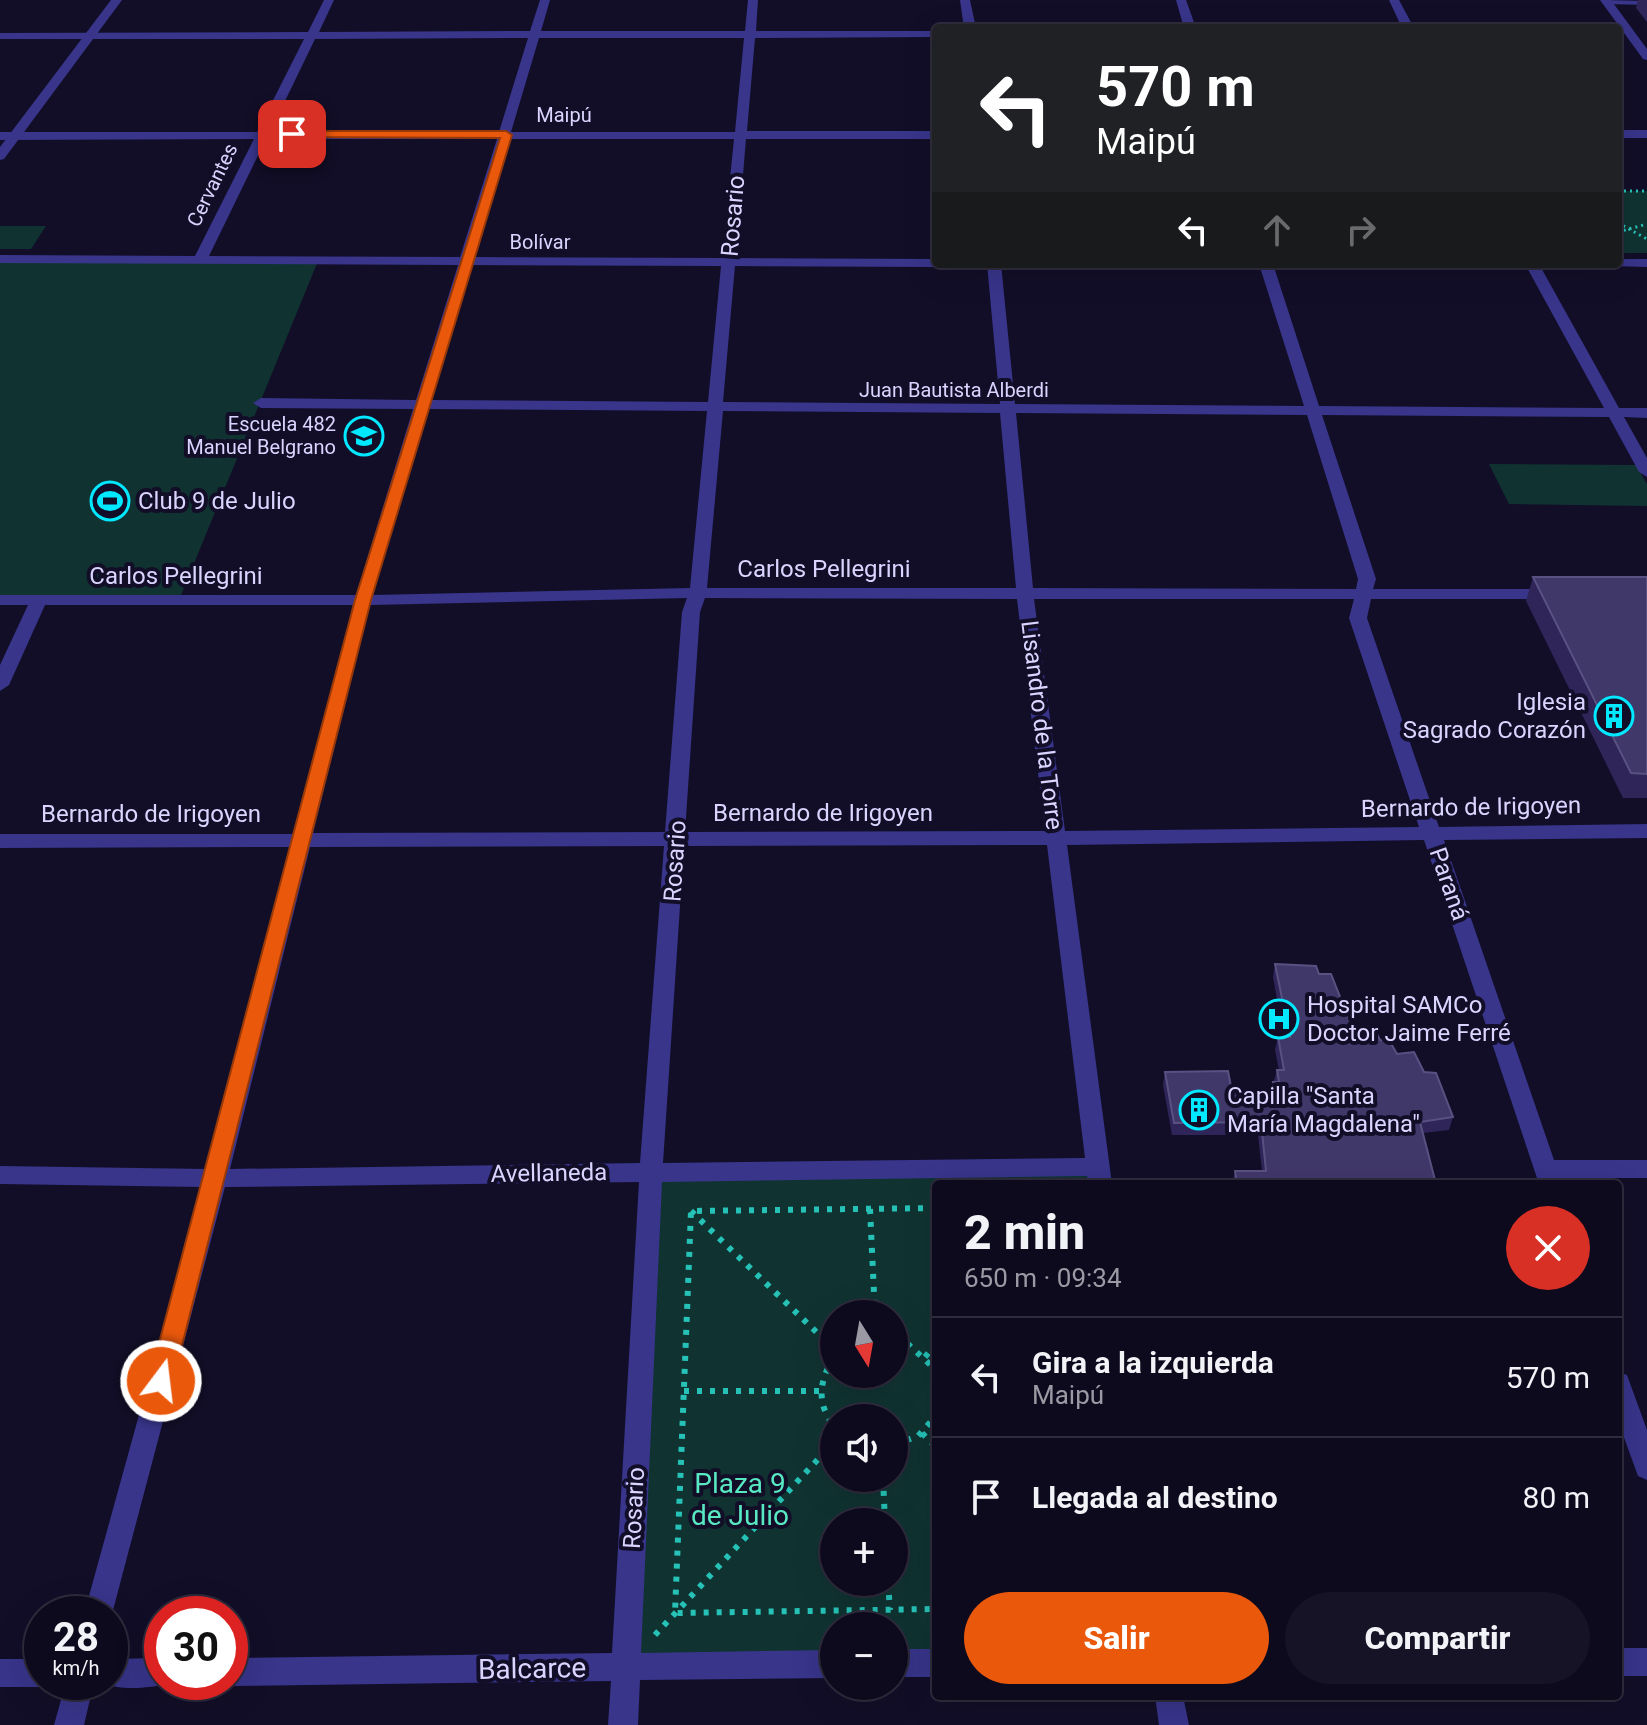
<!DOCTYPE html>
<html lang="es">
<head>
<meta charset="utf-8">
<style>
  :root { --surface:#0e0a1e; --page:#171327; --text:#f1f3f6; --muted:#9b9aa4; --line:#2e2b3c; --accent:#ea580c }
  body { margin:0; font-family:Roboto,sans-serif; background:var(--page); color:var(--text); height:100vh; display:flex; flex-direction:column; font-size:30px; white-space:nowrap }
  * { box-sizing:border-box; margin:0 }
  p { font-size:26px; color:var(--muted) }
  .icon { flex:none; width:44px; height:44px; fill:none; stroke:currentColor; stroke-width:2; stroke-linecap:round; stroke-linejoin:round }
  .map { position:relative; flex:1; overflow:hidden }
  .sheet { position:absolute; left:932px; top:1180px; width:690px; height:520px; display:flex; flex-direction:column; background:var(--surface); border-radius:8px; box-shadow:0 8px 32px #0002,0 0 0 2px var(--line) }
  .sheet>* { flex:none }
  .banner { position:absolute; left:932px; top:24px; width:690px; height:244px; border-radius:8px; box-shadow:0 8px 32px #0002,0 0 0 2px var(--line); background:#202124; color:#fff; overflow:hidden }
  .needle { width:52px; rotate:169deg }
  .tools { position:absolute; left:820px; top:1300px; display:grid; gap:16px }
  .tools a { display:grid; place-items:center; width:88px; height:88px; border-radius:50%; background:var(--surface); box-shadow:0 8px 32px #0002,0 0 0 2px var(--line); font-size:40px }
  .speed { position:absolute; left:24px; top:1596px; display:flex; gap:16px; font-size:40px; font-weight:700; text-align:center }
  .speed>* { display:grid; place-content:center; width:104px; height:104px; border-radius:50%; background:var(--surface); box-shadow:0 8px 32px #0002,0 0 0 2px var(--line); line-height:1 }
  .speed small { font-size:20px; font-weight:400 }
  .speed .limit { border:12px solid #d22; background:#fff; color:#111 }
  .pin { position:absolute; display:grid; place-items:center; width:68px; height:68px; color:#fff; margin:-34px; border-radius:16px; box-shadow:0 4px 12px #0006 }
  .me { position:absolute; width:88px; margin:-44px; rotate:15deg; stroke-linejoin:round; filter:drop-shadow(0 0 6px #0008) }
  .turn { display:flex; align-items:center; gap:28px; height:168px; padding:0 32px; font-size:36px }
  .turn .icon { width:104px; height:104px; stroke-width:2.5 }
  .turn b { display:block; font-size:56px; line-height:68px }
  .lanes { display:flex; align-items:center; height:76px; padding:0 32px; background:#0003; justify-content:center; gap:40px; direction:ltr }
  .lanes .off { opacity:.35 }
  .round { display:grid; place-items:center; flex:none; width:84px; height:84px; border-radius:42px; background:var(--page) }
  .summary { display:flex; align-items:center; justify-content:space-between; height:136px; padding:0 32px }
  h1 { font-size:48px; font-weight:800; line-height:60px }
  .action { display:flex; gap:16px; margin-top:auto; padding:16px 32px }
  .action a { flex:1; height:92px; border-radius:48px; background:var(--accent); color:#fff; font-size:32px; font-weight:800; line-height:92px; text-align:center }
  .action a+a { background:var(--page); color:var(--text) }
  ul { padding:0; list-style:none }
  li { display:flex; align-items:center; gap:24px; height:120px; padding:0 32px; border-top:2px solid var(--line) }
  li div { flex:1 }
  li b { display:block; font-size:30px }
  li em { font-style:normal }
  .map>svg:first-child { display:block }
  .green { fill:#103331; fill-rule:evenodd }
  .lines { fill:none; stroke-linecap:round; stroke-linejoin:round }
  .path-far1 { stroke:#26c2b7; stroke-width:3; stroke-dasharray:2 4; stroke-linecap:butt }
  .path { stroke:#26c2b7; stroke-width:6; stroke-dasharray:5 8; stroke-linecap:butt }
  .service { fill:#38358b; fill-rule:evenodd }
  .minor { fill:#38358b; fill-rule:evenodd }
  .tertiary { fill:#38358b; fill-rule:evenodd }
  .wall { fill:#2f2558 }
  .building { fill:#41386a; stroke:#595181; stroke-width:2 }
  .route { fill:#ea580c; stroke:#983908; stroke-width:2 }
  .labels { text-anchor:middle; stroke-width:8; stroke-linejoin:round; paint-order:stroke }
  .far-street-label { font-size:20px; fill:#dad5ff; stroke:#120e28 }
  .far-poi-label { font-size:20px; fill:#dad5ff; stroke:#120e28; text-anchor:end }
  .street-label { font-size:24px; fill:#dad5ff; stroke:#120e28 }
  .poi-label { font-size:24px; fill:#dad5ff; stroke:#120e28; text-anchor:start }
  .near-park-label { font-size:28px; fill:#58e9c3; stroke:#120e28 }
  .near-street-label { font-size:28px; fill:#dad5ff; stroke:#120e28 }
</style>
</head>
<body>
<div class="map">
<svg width="1647" height="1725" viewBox="0 0 1647 1725">
  <rect width="100%" height="100%" fill="#120e28"/>
  <!-- green -->
  <path class="green" d="M1618,191H1647V253H1618Z
    M0,226H46L31,249H0Z
    M0,259L318,261L179,600L0,599Z
    M1489,464L1636,465L1647,484V506L1509,504Z
    M1087,1174L1089,1184H936V1649L894,1650V1626H834V1651L635,1655L660,1178ZM834,1314H894V1374H834ZM834,1418H894V1478H834ZM834,1522H894V1582H834Z"/>
  <g class="lines">
    <!-- path-far1 -->
    <path class="path-far1" d="M1618,191H1647
      M1618,223L1647,239
      M1618,232L1647,224"/>
    <!-- path -->
    <path class="path" d="M936,1208L691,1211L675,1613L936,1609
      M870,1209L875,1314
      M691,1211L834,1349
      M894,1342L909,1345L936,1370
      M834,1357C819,1381 816,1403 834,1426
      M925,1357L936,1344
      M684,1391H819
      M922,1433L936,1447
      M894,1445L918,1436L936,1416
      M883,1478L885,1522
      M888,1582L890,1610
      M655,1635L834,1442"/>
    <!-- service -->
    <path class="service" d="M1604,0L1647,1V5L1607,4H1604Z"/>
    <!-- minor -->
    <path class="minor" d="M324,0H334L319,32L530,31L540,0H550L541,31H745L748,0H758L756,31H936V37L755,38L747,131H936V139H746L736,258L936,259V264H942L936,267L735,266L723,402L1000,404L987,264H1001L1015,404L1304,406L1259,264H1273L1319,406L1604,408L1525,264H1539L1619,408H1647V418L1624,417L1647,458V477L1639,472L1609,417L1322,415L1376,579L1373,589H1555L1564,594L1555,599H1371L1367,618L1439,827L1647,824V838L1444,840L1554,1160H1647V1178H1561L1563,1184H1539L1424,840L1067,845L1112,1184H1088L1087,1176L662,1182L641,1653L834,1650V1678L640,1680L638,1725H608L611,1681L230,1686L220,1682H230V1658L612,1653L639,1182L225,1187L112,1614L110,1618V1614H84L202,1187L0,1184V1166L207,1169L290,847L0,848V834H294L353,605H45L9,685L0,691V665L28,605H0V595H356L413,409L261,408L253,403L261,398L416,400L458,265L0,263V255L195,256L254,139L0,140V132H257L304,39H0V33L308,32ZM528,38L499,132H270L315,39ZM539,38H744L735,132H511ZM266,139H497L460,257L209,256ZM509,139H734L722,258L474,257ZM471,265L721,266L708,402L431,400ZM429,409L707,411L690,588L373,595ZM723,411L1000,413L1016,588H707ZM1016,413L1307,415L1358,579L1356,589L1033,588ZM687,598L682,612L665,832L313,833L370,605ZM705,598L1017,599L1045,831L685,832L700,612ZM1034,599H1354L1349,618L1419,827L1065,831ZM1047,845L1085,1158L663,1163L684,846ZM664,846L640,1163L230,1169L310,847Z
      M960,0H970L976,28H964Z
      M1176,0H1186L1196,28H1184Z
      M1389,0H1399L1414,28H1402Z
      M1600,0H1611L1647,49V60L1643,59Z
      M1618,130H1647V138H1618Z
      M1618,259H1647V267L1613,266L1618,264Z
      M1618,1372L1627,1375L1647,1430V1480L1638,1476L1618,1421Z
      M1618,1648H1647V1676H1618Z
      M894,1649H936V1677H894Z
      M162,1658V1682H172C153,1689 117,1691 100,1682H110V1659Z
      M0,1659H42V1682L52,1683L42,1687H0Z
      M66,1682H94L84,1725H54Z
      M1155,1696H1183L1189,1725H1159Z"/>
    <!-- tertiary -->
    <path class="tertiary" d="M111,0H122L4,159L0,160V147Z"/>
  </g>
  <!-- wall -->
  <path class="wall" d="M1638,0H1647V22L1636,8Z
    M1533,577H1647V798H1623L1526,601Z
    M1275,964L1319,974L1352,1027L1380,1040L1397,1054L1424,1072L1453,1117L1449,1130L1423,1133L1436,1184H1232L1235,1171H1262L1258,1135H1172L1163,1085L1165,1072L1232,1092L1271,1091L1277,1070H1279L1275,1050L1278,1037H1284L1273,977Z"/>
  <!-- building -->
  <path class="building" d="M1533,577H1647V774L1631,773Z
    M1275,964L1316,966L1319,974H1331L1352,1027L1373,1026L1380,1040H1389L1397,1054L1414,1052L1424,1072L1436,1073L1453,1117L1420,1122L1436,1184H1237L1235,1171H1266L1261,1122L1174,1123L1165,1072L1228,1071L1232,1092L1274,1091L1273,1082H1279L1277,1070H1284L1278,1037H1290Z
    M1618,1579L1621,1592H1618Z"/>
  <!-- route -->
  <path class="route" d="M288,131H506L512,135L371,600L173,1381L169,1388L161,1391L153,1388L149,1381L355,600L500,138L292,137Z"/>
  <!-- icons -->
  <defs>
    <g id="school-ring" transform="scale(2)"><circle r="9.5" fill="#120e28" stroke="#01e8ff" stroke-width="1.5"/><path d="M0-5L7-2L0 1L-7-2ZM-4 1L0 2.5L4 1V4Q0 6-4 4Z" fill="#01e8ff"/></g>
    <g id="stadium-ring" transform="scale(2)"><circle r="9.5" fill="#120e28" stroke="#01e8ff" stroke-width="1.5"/><path d="M0-5a6.5 5 0 1 0 0 10a6.5 5 0 1 0 0-10ZM-3.5-1.8h7v3.6h-7Z" fill="#01e8ff"/></g>
    <g id="building-ring" transform="scale(2)"><circle r="9.5" fill="#120e28" stroke="#01e8ff" stroke-width="1.5"/><path d="M-4-6H4V6H1V3H-1V6H-4ZM-2.5-4.3h1.7v1.8h-1.7ZM.8-4.3h1.7v1.8H.8ZM-2.5-1h1.7V.8h-1.7ZM.8-1h1.7V.8H.8Z" fill="#01e8ff"/></g>
    <g id="hospital-ring" transform="scale(2)"><circle r="9.5" fill="#120e28" stroke="#01e8ff" stroke-width="1.5"/><path d="M-5-5h3v3.5h4V-5h3V5h-3V1.5h-4V5h-3Z" fill="#01e8ff"/></g>
  </defs>
  <g fill-rule="evenodd">
    <use href="#school-ring" x="364" y="436"/>
    <use href="#stadium-ring" x="110" y="501"/>
    <use href="#building-ring" x="1614" y="716"/>
    <use href="#hospital-ring" x="1279" y="1019"/>
    <use href="#building-ring" x="1199" y="1110"/>
  </g>
  <g class="labels">
    <!-- far-street labels -->
    <g class="far-street-label">
      <text x="564" y="122">Maipú</text>
      <text transform="translate(212 185) rotate(-64)" y="7">Cervantes</text>
      <text x="540" y="249">Bolívar</text>
      <text x="954" y="397">Juan Bautista Alberdi</text>
    </g>
    <!-- far-poi labels -->
    <g class="far-poi-label">
      <text x="336" y="431">Escuela 482<tspan x="336" dy="23">Manuel Belgrano</tspan></text>
    </g>
    <!-- street labels -->
    <g class="street-label">
      <text transform="translate(733 216) rotate(-85)" y="8">Rosario</text>
      <text x="824" y="577">Carlos Pellegrini</text>
      <text x="176" y="584">Carlos Pellegrini</text>
      <text transform="translate(1042 725) rotate(83)" y="8">Lisandro de la Torre</text>
      <text transform="translate(1471 807) rotate(-1)" y="8">Bernardo de Irigoyen</text>
      <text x="823" y="821">Bernardo de Irigoyen</text>
      <text x="151" y="822">Bernardo de Irigoyen</text>
      <text transform="translate(675 861) rotate(-86)" y="8">Rosario</text>
      <text transform="translate(1449 884) rotate(71)" y="8">Paraná</text>
      <text transform="translate(549 1173) rotate(-1)" y="8">Avellaneda</text>
      <text transform="translate(634 1508) rotate(-87)" y="8">Rosario</text>
    </g>
    <!-- poi labels -->
    <g class="poi-label">
      <text x="138" y="509">Club 9 de Julio</text>
      <text x="1586" y="710" text-anchor="end">Iglesia<tspan x="1586" dy="28">Sagrado Corazón</tspan></text>
      <text x="1307" y="1013">Hospital SAMCo<tspan x="1307" dy="28">Doctor Jaime Ferré</tspan></text>
      <text x="1227" y="1104">Capilla "Santa<tspan x="1227" dy="28">María Magdalena"</tspan></text>
    </g>
    <!-- near-park labels -->
    <g class="near-park-label">
      <text x="740" y="1493">Plaza 9<tspan x="740" dy="32">de Julio</tspan></text>
    </g>
    <!-- near-street labels -->
    <g class="near-street-label">
      <text transform="translate(532 1668) rotate(-1)" y="10">Balcarce</text>
    </g>
  </g>
</svg>
<div class="tools">
<a><svg class="needle" viewBox="-14 -14 28 28"><path d="M0-13l5 13h-10z" fill="#e53935"/><path d="M0 13l5-13h-10z" fill="#9b9aa4"/></svg></a>
<a><svg class="icon" aria-label="sound" viewBox="0 0 24 24"><path d="M4 9h4l5-4v14l-5-4H4zM17 9q2 3 0 6"/></svg></a>
<a>+</a>
<a>−</a>
</div>
<div class="speed"><div>28<small>km/h</small></div><div class="limit">30</div></div>
<div class="pin" style="left:292px;top:134px;background:#d93025"><svg class="icon" aria-label="arrive" viewBox="0 0 24 24"><path d="M6 21V4h12l-3 4 3 4H6"/></svg></div>
<svg class="me" style="left:161px;top:1381px" viewBox="-20 -20 40 40"><circle r="17" fill="#ea580c" stroke="#fff" stroke-width="3"/><path d="M0-11L8 9 0 5-8 9z" fill="#fff"/></svg>
<div class="banner">
<div class="turn"><svg class="icon" aria-label="left" viewBox="0 0 24 24"><path d="M17 20v-9H6M10 6l-5 5 5 5"/></svg><div><b>570 m</b>Maipú</div></div>
<div class="lanes"><svg class="icon" aria-label="left" viewBox="0 0 24 24"><path d="M17 20v-9H6M10 6l-5 5 5 5"/></svg><svg class="icon off" aria-label="ahead" viewBox="0 0 24 24"><path d="M12 20V5M6 11l6-6 6 6"/></svg><svg class="icon off" aria-label="right" viewBox="0 0 24 24"><path d="M7 20v-9h11M14 6l5 5-5 5"/></svg></div>
</div>
<section class="sheet">
<div class="summary"><div><h1>2 min</h1><p>650 m · 09:34</p></div><a class="round" style="background:#d93025;color:#fff"><svg class="icon" aria-label="close" viewBox="0 0 24 24"><path d="M6 6l12 12M18 6L6 18"/></svg></a></div>
<ul>
<li><svg class="icon" aria-label="left" viewBox="0 0 24 24"><path d="M17 20v-9H6M10 6l-5 5 5 5"/></svg><div><b>Gira a la izquierda</b><p>Maipú</p></div><em>570 m</em></li>
<li><svg class="icon" aria-label="arrive" viewBox="0 0 24 24"><path d="M6 21V4h12l-3 4 3 4H6"/></svg><div><b>Llegada al destino</b></div><em>80 m</em></li>
</ul>
<div class="action"><a>Salir</a><a>Compartir</a></div>
</section>
</div>
</body>
</html>
